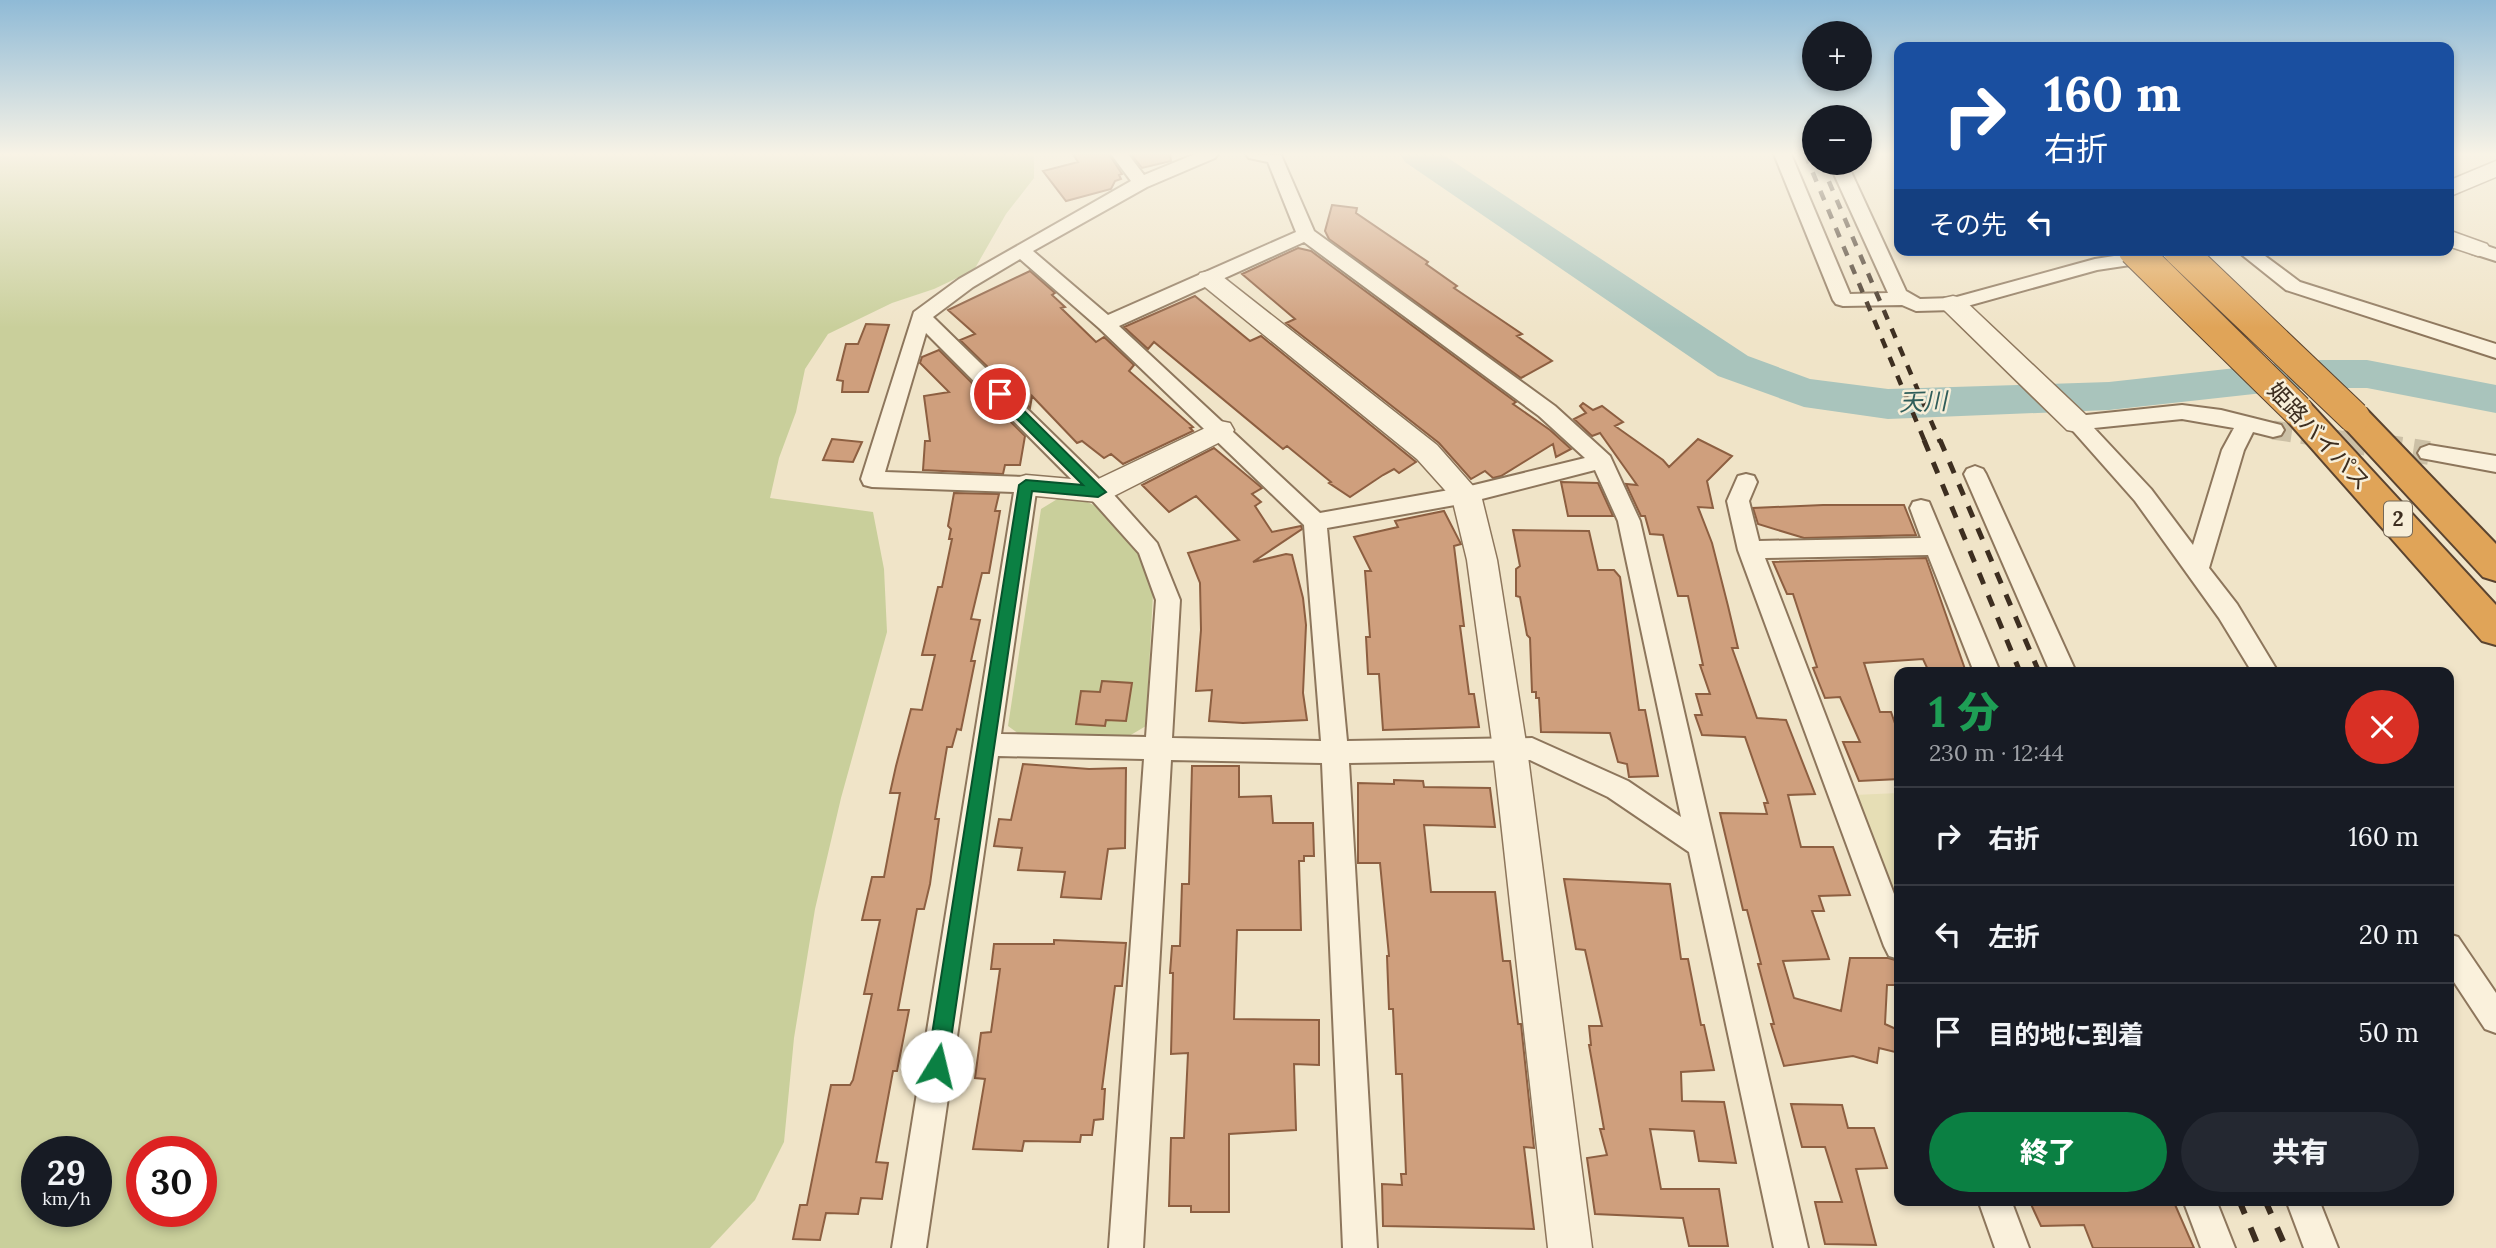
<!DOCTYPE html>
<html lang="ja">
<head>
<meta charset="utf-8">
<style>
  :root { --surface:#171b24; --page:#242831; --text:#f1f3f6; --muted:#9ea1a6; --line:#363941; --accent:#0b8043 }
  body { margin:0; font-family:Lora,"Noto Sans JP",serif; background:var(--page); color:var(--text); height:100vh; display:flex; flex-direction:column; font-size:26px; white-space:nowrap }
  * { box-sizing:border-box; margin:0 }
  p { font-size:23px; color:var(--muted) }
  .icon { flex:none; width:38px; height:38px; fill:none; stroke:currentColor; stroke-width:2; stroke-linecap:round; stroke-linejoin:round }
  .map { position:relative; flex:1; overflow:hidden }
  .sheet { position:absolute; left:1894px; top:667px; width:560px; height:539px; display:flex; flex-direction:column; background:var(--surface); border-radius:14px; box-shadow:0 4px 10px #0003 }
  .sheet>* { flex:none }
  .top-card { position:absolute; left:1894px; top:42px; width:560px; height:214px; border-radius:14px; box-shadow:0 4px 10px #0003; background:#1a4fa0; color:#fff; overflow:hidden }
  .controls { position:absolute; left:1802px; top:21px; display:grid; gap:14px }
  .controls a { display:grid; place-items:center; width:70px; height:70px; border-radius:50%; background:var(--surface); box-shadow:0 4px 10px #0003; font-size:35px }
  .speed { position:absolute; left:21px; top:1136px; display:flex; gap:14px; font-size:35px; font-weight:700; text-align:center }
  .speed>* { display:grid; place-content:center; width:91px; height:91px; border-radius:50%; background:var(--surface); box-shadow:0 4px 10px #0003; line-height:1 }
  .speed small { font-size:18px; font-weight:400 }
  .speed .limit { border:10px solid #d22; background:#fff; color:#111 }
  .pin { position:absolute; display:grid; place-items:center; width:60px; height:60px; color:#fff; margin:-30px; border:4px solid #fff; border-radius:50%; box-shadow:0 2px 7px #0007 }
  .me { position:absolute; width:77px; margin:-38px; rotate:9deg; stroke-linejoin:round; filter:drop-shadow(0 0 5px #0008) }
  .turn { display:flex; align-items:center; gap:24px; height:147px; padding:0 35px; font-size:32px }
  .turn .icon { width:91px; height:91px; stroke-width:2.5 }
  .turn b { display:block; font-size:49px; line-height:60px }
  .then { display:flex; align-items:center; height:66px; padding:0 35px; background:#0003; gap:14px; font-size:26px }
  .round { display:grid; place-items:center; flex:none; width:74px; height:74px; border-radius:37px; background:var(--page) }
  .summary { display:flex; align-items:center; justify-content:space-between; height:119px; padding:0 35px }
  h1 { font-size:42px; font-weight:800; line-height:52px; color:#1e9e55 }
  .primary-button { display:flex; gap:14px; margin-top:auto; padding:14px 35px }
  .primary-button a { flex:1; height:80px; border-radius:42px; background:var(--accent); color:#fff; font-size:28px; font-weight:800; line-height:80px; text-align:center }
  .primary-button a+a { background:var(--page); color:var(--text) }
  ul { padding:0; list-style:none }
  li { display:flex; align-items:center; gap:21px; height:98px; padding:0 35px; border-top:2px solid var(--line) }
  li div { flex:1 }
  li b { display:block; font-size:26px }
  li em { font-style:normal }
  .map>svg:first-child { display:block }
  .farmland { fill:#e6deb5 }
  .green { fill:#c9cf9b; fill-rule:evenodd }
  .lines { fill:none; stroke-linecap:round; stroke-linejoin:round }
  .river { fill:#a9c4bc; fill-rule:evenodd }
  .building { fill:#cf9f7d; stroke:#8d5f41; stroke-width:2 }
  .minor-tunnel-far1 { stroke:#ccc0a6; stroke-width:19; stroke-dasharray:19 10; stroke-linecap:butt }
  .minor-tunnel { stroke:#ccc0a6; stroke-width:24; stroke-dasharray:24 12; stroke-linecap:butt }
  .minor-casing { stroke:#8d765c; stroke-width:4 }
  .tertiary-casing { stroke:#8d765c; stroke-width:3 }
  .motorway-casing { stroke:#5b4430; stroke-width:4 }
  .minor { fill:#faf1dc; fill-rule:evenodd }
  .tertiary { fill:#faf1dc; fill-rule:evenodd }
  .motorway { fill:#e0a458; fill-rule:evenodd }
  .rail-far2 { stroke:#3d2e20; stroke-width:4.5; stroke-dasharray:10 10; stroke-linecap:butt }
  .rail-far1 { stroke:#3d2e20; stroke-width:5; stroke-dasharray:12 12; stroke-linecap:butt }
  .rail { stroke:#3d2e20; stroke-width:6; stroke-dasharray:15 15; stroke-linecap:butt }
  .motorway-bridge-casing { stroke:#5b4430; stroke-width:33; stroke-linecap:butt }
  .motorway-bridge { stroke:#e0a458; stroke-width:31 }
  .route { fill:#0b8043; stroke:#07532c; stroke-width:2 }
  .labels { text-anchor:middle; stroke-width:5; stroke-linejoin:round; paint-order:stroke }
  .shield { fill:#f7eed8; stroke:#756857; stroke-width:2 }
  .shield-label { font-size:21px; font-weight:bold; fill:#3d2e20 }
  .street-label { font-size:23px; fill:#3d2e20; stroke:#f7eed8 }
  .water-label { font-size:24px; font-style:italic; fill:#2f5d5a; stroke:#f7eed8 }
</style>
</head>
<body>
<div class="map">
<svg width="2496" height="1248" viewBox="0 0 2496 1248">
  <rect width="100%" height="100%" fill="#f0e4c8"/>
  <!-- farmland -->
  <path class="farmland" d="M1899,793V891H1892L1854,795Z"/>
  <!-- green -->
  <path class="green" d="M0,154H1034V178L1006,214L974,270L934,289L892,303L828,334L805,369L796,412L779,458L770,498L873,512L884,569L887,632L841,798L815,909L794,1038L784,1142L755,1200L710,1248H0ZM37,1152H96V1211H37ZM142,1152H201V1211H142Z
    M1059,498L1081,499L1106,511L1141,557L1153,594L1146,726L1129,736H1022L1008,726L1041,509Z"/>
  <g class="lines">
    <!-- river -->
    <path class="river" d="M1400,154H1442L1748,356L1810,379L1888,389L2109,382L2308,360H2367L2496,385V413L2367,388H2308L2109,410L1888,419L1804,407L1718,376L1405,162Z"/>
  </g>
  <!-- building -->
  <path class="building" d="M1073,154H1109L1122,174L1119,175L1121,179L1115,181L1111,189L1066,201L1043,171L1078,162Z
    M1131,154H1170L1171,161L1142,168Z
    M1332,205L1357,208L1356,213L1428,262L1426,264L1457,286L1454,288L1522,334L1517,336L1552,361L1521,378L1329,239L1325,231Z
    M1298,248L1311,251L1513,400L1516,402L1513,404L1550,430L1571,449L1556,457L1553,444L1501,476L1493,478L1485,471L1471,479L1439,443L1286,323L1295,319L1242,274Z
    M1030,271L1055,293L1052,295L1065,307L1061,308L1096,342L1104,337L1134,365L1129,371L1193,427L1190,428L1193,431L1123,464L1111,454L1104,458L1082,441L1077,443L1032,396L1030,408L960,340L975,334L948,310Z
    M1195,296L1250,341L1261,336L1416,462L1399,473L1394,469L1383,475L1350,497L1329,483L1331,482L1287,446L1283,449L1154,342L1148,349L1124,327Z
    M866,324L889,325L868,392H842L843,381L837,380L846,344H858Z
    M939,350L1025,436L1020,465H1005L1003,474L923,470L925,441H930L924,396L949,392L920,363L922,357Z
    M1583,403L1593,410L1602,406L1623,422L1615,426L1663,460L1669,467L1698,439L1732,456L1707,481L1713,508L1698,507L1712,543L1728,606L1738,648H1732L1757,718L1786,720L1815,794L1788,795L1801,847H1833L1850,895L1819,896L1824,911H1812L1829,959L1783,961L1794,998L1841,1011L1850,958H1888L1899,961V985H1887L1885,1024L1896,1029L1899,1053L1879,1048L1877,1063L1853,1056L1784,1066L1771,1024H1774L1758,964H1761L1747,910H1743L1720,813L1767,814L1764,803H1768L1745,737L1702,735L1695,715H1702L1696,694H1710L1700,665H1703L1688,596H1678L1663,535L1650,534L1645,516H1641L1626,484L1637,485L1600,433L1592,436L1574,419L1586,413L1580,406Z
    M832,439L862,442L853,462L823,460Z
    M1214,448L1262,488L1252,494L1261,502L1255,506L1272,532L1301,526L1302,529L1253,562L1286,554L1292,555L1303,598L1306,625L1303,693L1307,720L1243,723L1209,721L1212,690L1196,691L1201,630L1200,583L1188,553L1239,540L1196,496L1169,512L1142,485Z
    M1561,482L1598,483L1613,516H1568Z
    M954,493L999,494L995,511H1000L989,573H982L971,619L980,620L971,661H975L961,730L957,729L952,747H947L935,819H939L930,884L924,909H917L898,1010H909L897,1071H893L876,1162L888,1163L882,1199L861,1198L858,1214L826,1213L820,1240L793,1239L800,1205H807L831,1085H850L853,1080L872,994H864L880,920H862L872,877H884L900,793H890L896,766L911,709L922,710L935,655H922L938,587H942L952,539H949L951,529L948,526Z
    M1823,505H1904L1916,535L1804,538L1758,524L1753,508Z
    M1444,511L1461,544L1454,546L1464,626H1460L1469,694H1474L1479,727L1383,730L1379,674H1368L1366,637H1370L1365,571H1371L1354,537L1398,527L1395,521Z
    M1513,530L1589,531L1598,570H1614L1620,577L1639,710H1645L1658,776L1629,777L1627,764L1618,762L1610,733L1541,732L1539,698H1536V692H1532L1530,638L1527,635L1520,597L1516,596V569L1520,566Z
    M1926,558L1966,672H1929L1923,659L1864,663L1880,712H1891L1899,735V779L1859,781L1843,742H1860L1840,697L1825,698L1813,668L1817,667L1793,594H1787L1773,562Z
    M1102,681L1132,683L1126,721L1106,720L1105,726L1076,724L1081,691L1100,692Z
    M1023,764L1089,769L1126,768L1125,848L1108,849L1101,899L1061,897L1065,872L1018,870L1022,848L994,846L999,819L1011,820Z
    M1192,766H1239V797L1271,796L1273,823H1313L1314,856H1304V861H1299L1301,930H1237L1234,1019L1319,1020V1065L1294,1064L1296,1130L1229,1134V1212H1191V1206H1169L1171,1138H1184L1188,1053L1171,1054L1173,973H1170L1172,946H1180L1182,884H1189Z
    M1394,780L1423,781L1424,787L1490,788L1495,827L1424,825L1431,892H1495L1503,961H1510L1518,1024H1521L1534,1148L1524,1147L1534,1229L1383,1226L1382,1184L1402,1185L1401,1174H1406L1402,1074H1396L1393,1009H1389L1387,956H1389L1380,863H1358V783L1394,784Z
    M1564,879L1670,884L1681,959H1688L1701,1025H1704L1714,1070L1681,1072L1682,1101L1724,1102L1736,1163L1699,1161L1694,1131L1650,1129L1661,1189H1719L1728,1246H1689L1683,1218L1595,1214L1587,1158L1607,1155L1600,1129H1604L1589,1045H1591L1589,1026H1602L1585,950L1576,949Z
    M1054,940L1126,943L1122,986H1115L1102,1089H1105L1103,1119L1094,1120L1092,1135H1081L1080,1142L1024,1141L1022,1151L973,1149L985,1079L975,1078L981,1033L991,1032L1000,969H991L994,944H1054Z
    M1791,1104L1842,1105L1848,1128H1874L1887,1168L1856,1169L1876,1245L1825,1244L1815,1202H1842L1825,1147H1802Z
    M2029,1200H2173L2194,1248H2093L2084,1225L2041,1226Z"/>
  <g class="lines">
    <!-- minor-tunnel-far1 -->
    <path class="minor-tunnel-far1" d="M2273,430L2354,442"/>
    <!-- minor-tunnel -->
    <path class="minor-tunnel" d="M2342,440L2429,453"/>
    <!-- minor casing -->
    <g class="minor-casing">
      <path id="minor" d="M1111,154H1128L1144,175L1195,154H1218L1215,158L1147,187L1033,251L1108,315L1296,232L1268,162L1249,158L1246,154L1281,155L1314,231L1555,406L1610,456L1640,521L1808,1248H1774L1689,852L1608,797L1530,760L1349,763L1377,1248H1343L1322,763L1171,760L1143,1248H1109L1144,759L998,756L926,1248H892L1014,492L872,487L864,485L861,479L914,312L959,279L1131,181ZM1304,242L1539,416L1585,458L1466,487L1320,513L1119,326ZM1020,259L1099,328L1304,525L1321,741L1172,738L1180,600L1157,543L1106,486L933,317L973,287ZM926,333L1090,498L1139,553L1156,600L1146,737L1001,734L1037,485L1034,479L1026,477L885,472ZM1595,470L1618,521L1681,817L1628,781L1532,738L1347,741L1327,528L1466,503Z
        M1774,154H1791L1850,294L1888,293L1829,163H1847L1906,291L1920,299L1953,298L2095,259L2152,250H2199L2190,256L2097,270L1953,310L1916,311L1902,305L1843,306L1836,304L1833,300Z
        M2478,243L2496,249V261L2471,253L2469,249Z
        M2236,250H2257L2300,282L2496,344V358L2286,290Z
        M2182,405L2221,410L2281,425L2284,430L2281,435L2273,437L2253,432L2244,450L2209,568L2237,604L2278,672H2252L2219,618L2135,501L2066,423L2069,418L2077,416ZM2182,419L2234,428L2222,450L2193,545L2151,489L2094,428Z
        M2429,445L2496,456V472L2421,458L2418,453L2421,448Z
        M1975,466L1983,469L1986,474L2076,672H2050L1964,474L1967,469Z
        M1746,474L1754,476L1757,482L1749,501L1759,541L1921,538L1910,508L1913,502L1921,500L1929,502L2000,672H1974L1928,555L1765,558L1899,907V959L1889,956L1884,946L1738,550L1727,501L1738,476Z
        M2448,934L2458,937L2496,993V1033L2485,1029L2448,973Z
        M1978,1200H2011L2029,1248H1995Z
        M2183,1200H2216L2235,1248H2201Z
        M2286,1200H2319L2338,1248H2304Z"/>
    </g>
    <!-- tertiary casing -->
    <g class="tertiary-casing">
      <path id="tertiary" d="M2496,161V177L2448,197V181Z
        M2448,230L2487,244L2490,249L2487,254L2478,256L2448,246Z
        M1209,271L1218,273L1437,445L1481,495L1497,560L1527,749L1592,1248H1548L1493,749L1467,560L1452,498L1417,459L1200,283L1197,278L1200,273Z
        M1953,296L1962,298L2087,416L2091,423L2087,430L2077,432L2067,430L1944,310L1940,304L1944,298Z
        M1220,421L1230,423L1234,430L1230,437L1108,499L1098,502L1026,495L1016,492L1012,485L1016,478L1026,475L1094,481Z"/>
    </g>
    <!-- motorway casing -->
    <g class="motorway-casing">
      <path id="motorway" d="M2297,399L2309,402L2496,605V645L2482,641L2285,418L2280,410L2285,402Z
        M2354,406L2366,409L2496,544V581L2483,577L2342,425L2337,417L2342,409Z"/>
    </g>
    <!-- minor -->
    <use href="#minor" class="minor"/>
    <!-- tertiary -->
    <use href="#tertiary" class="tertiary"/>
    <!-- motorway -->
    <use href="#motorway" class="motorway"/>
    <!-- rail-far2 -->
    <path class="rail-far2" d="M1805,154L1925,442
      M1821,163L1940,442"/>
    <!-- rail-far1 -->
    <path class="rail-far1" d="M1924,440L2020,672
      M1940,440L2039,672"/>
    <!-- rail -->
    <path class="rail" d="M2239,1200L2259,1248
      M2265,1200L2286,1248"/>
    <!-- motorway-bridge casing -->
    <g class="motorway-bridge-casing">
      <path id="motorway-bridge" d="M2134,250L2297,410
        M2179,250L2354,417"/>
    </g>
    <!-- motorway-bridge -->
    <use href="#motorway-bridge" class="motorway-bridge"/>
  </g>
  <!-- sky -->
  <linearGradient id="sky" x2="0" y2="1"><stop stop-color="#8fbad6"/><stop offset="0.47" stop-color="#f8f3e6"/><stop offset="1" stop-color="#f8f3e6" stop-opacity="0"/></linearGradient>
  <rect width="2496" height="328" fill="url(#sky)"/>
  <!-- route -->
  <path class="route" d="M1000,389L1004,391L1106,492L1098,497L1032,491L947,1066L944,1073L937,1076L930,1073L927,1066L1019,485L1026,480L1083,485L995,397V391Z"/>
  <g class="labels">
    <!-- shield labels -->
    <rect class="shield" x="2384" y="501.5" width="28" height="35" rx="5"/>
    <g class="shield-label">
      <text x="2398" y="526">2</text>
    </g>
    <!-- street labels -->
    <g class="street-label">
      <text transform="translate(2319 436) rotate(47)" y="8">姫路バイパス</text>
    </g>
    <!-- water labels -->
    <g class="water-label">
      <text transform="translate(1923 402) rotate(-2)" y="8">天川</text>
    </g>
  </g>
</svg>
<div class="controls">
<a>+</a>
<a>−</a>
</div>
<div class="speed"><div>29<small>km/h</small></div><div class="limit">30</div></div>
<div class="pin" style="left:1000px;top:394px;background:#d93025"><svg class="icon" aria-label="arrive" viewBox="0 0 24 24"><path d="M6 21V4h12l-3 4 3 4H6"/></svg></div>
<svg class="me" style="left:937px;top:1066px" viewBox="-20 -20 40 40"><circle r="19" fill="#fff"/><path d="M0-13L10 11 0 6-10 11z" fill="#0b8043"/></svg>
<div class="top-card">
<div class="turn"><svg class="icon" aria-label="right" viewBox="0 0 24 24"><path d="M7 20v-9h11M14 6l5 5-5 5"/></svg><div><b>160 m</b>右折</div></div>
<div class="then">その先<svg class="icon" aria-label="left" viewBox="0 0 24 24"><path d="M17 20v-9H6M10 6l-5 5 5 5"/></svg></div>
</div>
<section class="sheet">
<div class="summary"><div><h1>1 分</h1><p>230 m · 12:44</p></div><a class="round" style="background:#d93025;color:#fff"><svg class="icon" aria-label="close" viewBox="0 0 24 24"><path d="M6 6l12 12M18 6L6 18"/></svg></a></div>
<ul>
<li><svg class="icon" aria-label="right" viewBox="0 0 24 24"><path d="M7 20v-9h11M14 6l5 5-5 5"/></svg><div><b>右折</b></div><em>160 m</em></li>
<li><svg class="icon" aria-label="left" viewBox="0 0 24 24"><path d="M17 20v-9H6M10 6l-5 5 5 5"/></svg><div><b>左折</b></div><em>20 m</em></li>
<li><svg class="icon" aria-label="arrive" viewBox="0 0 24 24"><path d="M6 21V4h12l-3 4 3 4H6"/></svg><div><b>目的地に到着</b></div><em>50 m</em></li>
</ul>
<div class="primary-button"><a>終了</a><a>共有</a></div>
</section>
</div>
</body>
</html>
